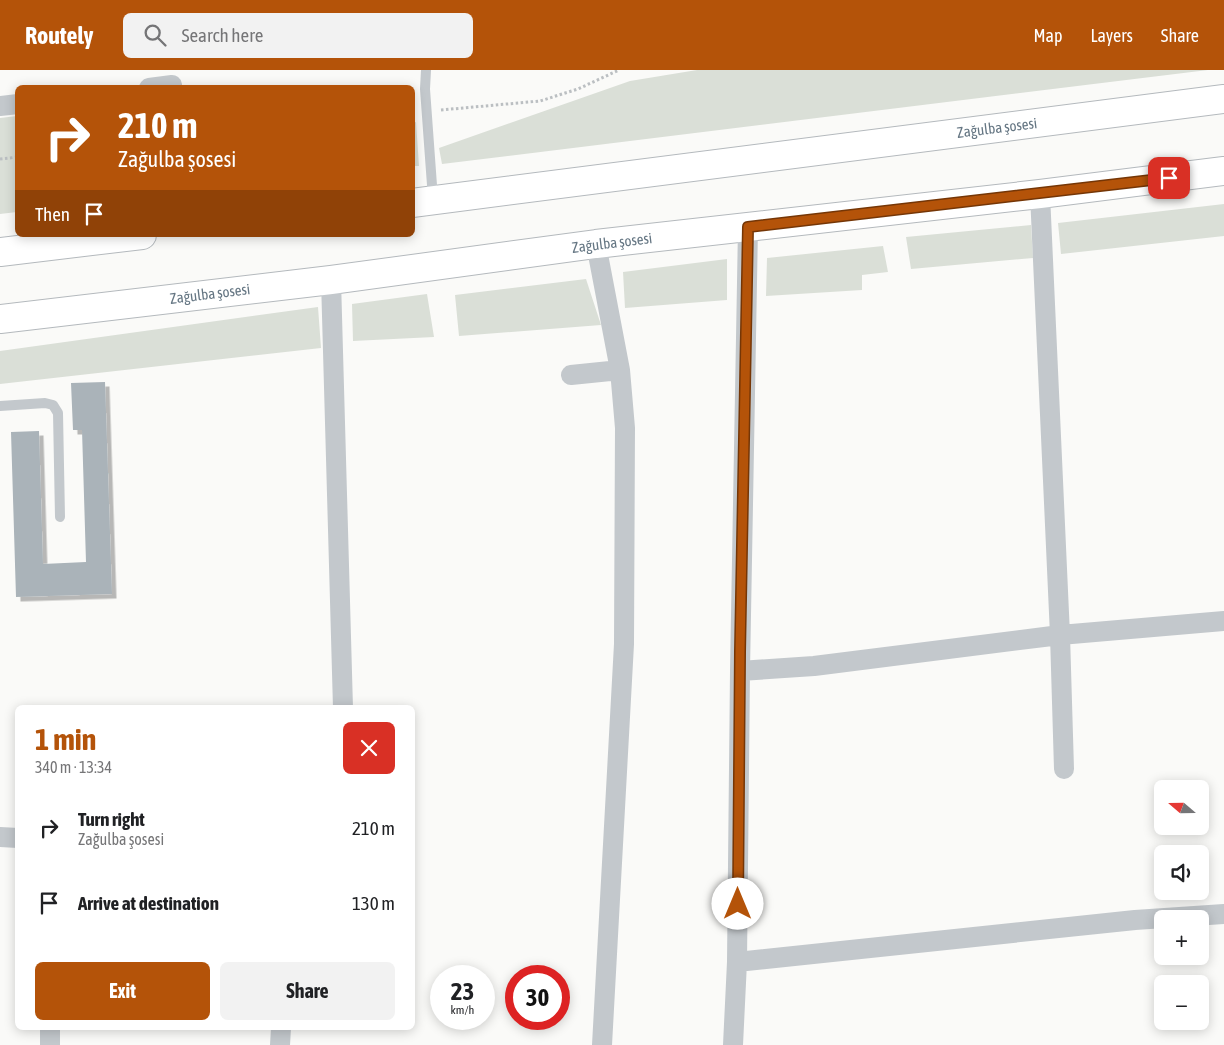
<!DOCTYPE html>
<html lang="en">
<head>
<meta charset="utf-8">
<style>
  :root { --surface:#fff; --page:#f2f2f2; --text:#202124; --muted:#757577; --accent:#b45309 }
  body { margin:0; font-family:"Asap Condensed",sans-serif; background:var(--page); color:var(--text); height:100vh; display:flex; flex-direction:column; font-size:19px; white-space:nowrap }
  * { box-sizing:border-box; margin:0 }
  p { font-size:16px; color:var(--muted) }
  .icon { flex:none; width:28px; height:28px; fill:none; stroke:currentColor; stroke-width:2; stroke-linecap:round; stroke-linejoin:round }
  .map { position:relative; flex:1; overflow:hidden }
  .side { position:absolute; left:15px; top:635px; width:400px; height:325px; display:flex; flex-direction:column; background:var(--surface); border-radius:8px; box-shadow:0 2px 12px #0003 }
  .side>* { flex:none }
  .top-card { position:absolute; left:15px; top:15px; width:400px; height:152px; border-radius:8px; box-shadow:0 2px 12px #0003; background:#b45309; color:#fff; overflow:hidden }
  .needle { width:32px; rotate:290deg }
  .buttons { position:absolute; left:1154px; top:710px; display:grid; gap:10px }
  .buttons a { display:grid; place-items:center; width:55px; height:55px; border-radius:8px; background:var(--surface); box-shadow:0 2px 12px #0003; font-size:25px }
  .speed { position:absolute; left:430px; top:895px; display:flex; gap:10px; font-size:25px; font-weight:700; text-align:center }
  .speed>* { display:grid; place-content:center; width:65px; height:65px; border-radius:50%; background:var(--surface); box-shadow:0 2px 12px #0003; line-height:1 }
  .speed small { font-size:12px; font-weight:400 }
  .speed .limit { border:8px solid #d22; background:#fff; color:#111 }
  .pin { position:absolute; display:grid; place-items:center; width:42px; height:42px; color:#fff; margin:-21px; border-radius:10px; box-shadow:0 2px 8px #0006 }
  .me { position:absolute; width:55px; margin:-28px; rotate:0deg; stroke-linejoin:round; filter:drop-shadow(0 0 4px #0008) }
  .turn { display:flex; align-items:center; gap:18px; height:105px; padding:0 20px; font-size:22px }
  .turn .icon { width:65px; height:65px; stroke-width:2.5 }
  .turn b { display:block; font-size:35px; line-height:42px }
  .then { display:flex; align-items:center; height:48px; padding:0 20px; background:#0003; gap:10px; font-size:19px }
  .round { display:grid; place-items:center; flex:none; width:52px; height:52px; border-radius:8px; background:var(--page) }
  .headline { display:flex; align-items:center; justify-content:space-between; height:85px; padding:0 20px }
  h1 { font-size:30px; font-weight:700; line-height:38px; color:var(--accent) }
  .primary-button { display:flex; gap:10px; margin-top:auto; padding:10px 20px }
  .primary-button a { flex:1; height:58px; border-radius:8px; background:var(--accent); color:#fff; font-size:20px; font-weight:700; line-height:58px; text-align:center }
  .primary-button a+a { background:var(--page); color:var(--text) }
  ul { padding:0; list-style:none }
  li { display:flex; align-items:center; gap:15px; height:75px; padding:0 20px }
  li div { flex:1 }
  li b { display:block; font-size:19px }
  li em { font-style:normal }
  header { display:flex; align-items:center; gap:30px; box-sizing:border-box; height:70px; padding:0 25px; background:var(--accent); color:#fff }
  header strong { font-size:24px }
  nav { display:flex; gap:28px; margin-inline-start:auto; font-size:18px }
  .search { width:350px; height:45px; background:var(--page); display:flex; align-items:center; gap:12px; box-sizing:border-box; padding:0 18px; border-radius:8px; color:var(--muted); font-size:19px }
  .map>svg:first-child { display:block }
  .green { fill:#dadfd7 }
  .building { fill:#aab3b9; filter:url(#shadow) }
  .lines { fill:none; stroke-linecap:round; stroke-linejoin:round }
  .motorway-casing { stroke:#b4b9bd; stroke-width:30 }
  .path { stroke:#bbbfc2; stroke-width:3; stroke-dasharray:2.5 2.5; stroke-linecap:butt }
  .service { stroke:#c3c8cc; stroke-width:10 }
  .minor { stroke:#c3c8cc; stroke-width:20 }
  .motorway { stroke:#fff; stroke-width:28 }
  .route-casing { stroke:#753606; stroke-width:12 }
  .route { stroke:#b45309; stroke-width:9 }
  .labels { text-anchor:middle; stroke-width:5; stroke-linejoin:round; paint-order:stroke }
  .street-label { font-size:15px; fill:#657683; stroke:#fff }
</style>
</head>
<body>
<header>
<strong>Routely</strong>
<div class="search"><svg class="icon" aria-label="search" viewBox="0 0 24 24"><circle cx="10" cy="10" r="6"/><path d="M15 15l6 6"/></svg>Search here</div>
<nav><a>Map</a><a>Layers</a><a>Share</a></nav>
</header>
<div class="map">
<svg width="1224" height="975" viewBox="0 0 1224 975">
  <defs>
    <filter id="shadow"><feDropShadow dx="4.5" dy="4.5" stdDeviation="0" flood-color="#0004"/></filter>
  </defs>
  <rect width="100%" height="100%" fill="#fafaf8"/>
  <!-- green -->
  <path class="green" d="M697,0H1208L442,94L439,78L630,11Z
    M17,46V142L0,144V48Z
    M416,52L419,96H413V53Z
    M1224,134V166L1061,184L1058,153Z
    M1031,155L1033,188L911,199L906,167Z
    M883,176L888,202L862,205V220L766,226L767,188Z
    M727,189V230L625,238L623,202Z
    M586,209L601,255L459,266L455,225Z
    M427,224L434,267L353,271L352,234Z
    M318,237L321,278L0,314V281Z"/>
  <!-- building -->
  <path class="building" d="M105,312L112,524L16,527L11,362L39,361L43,494L86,492L82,360H73L71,313Z"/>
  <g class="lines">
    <!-- motorway casing -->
    <g class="motorway-casing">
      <path id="motorway" d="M412,133L1224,29
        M0,182L142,165
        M0,249L331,210L596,174L1040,124L1224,101"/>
    </g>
    <!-- path -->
    <path class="path" d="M441,40L540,31L578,19L619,0
      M0,89L18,87"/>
    <!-- service -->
    <path class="service" d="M426,0L425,19L433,129
      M0,336L45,333L53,335L58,343L60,447"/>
    <!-- minor -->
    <path class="minor" d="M149,18L172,15
      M0,36L18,34
      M1040,124L1060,565L1064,699
      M596,174L620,300L625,358L624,574L602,975
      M331,210L343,638
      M571,305L620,300
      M740,601L814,596L1060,565L1224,551
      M0,767L18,768
      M737,892L1135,850L1224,844
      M50,975V958
      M280,975L281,958
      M733,975L737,892L740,601L748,157"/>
    <!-- motorway -->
    <use href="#motorway" class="motorway"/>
  </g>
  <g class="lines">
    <!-- route casing -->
    <g class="route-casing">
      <path id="route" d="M738,834L740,582L748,157L1169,108"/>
    </g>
    <!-- route -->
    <use href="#route" class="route"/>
  </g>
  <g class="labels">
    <!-- street labels -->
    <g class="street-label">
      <text transform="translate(997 58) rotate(-7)" y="5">Zağulba şosesi</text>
      <text transform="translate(612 173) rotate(-7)" y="5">Zağulba şosesi</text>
      <text transform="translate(210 224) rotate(-7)" y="5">Zağulba şosesi</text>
    </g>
  </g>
</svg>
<div class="buttons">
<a><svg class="needle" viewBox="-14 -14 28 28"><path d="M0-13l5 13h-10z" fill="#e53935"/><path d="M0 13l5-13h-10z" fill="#757577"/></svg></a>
<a><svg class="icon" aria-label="sound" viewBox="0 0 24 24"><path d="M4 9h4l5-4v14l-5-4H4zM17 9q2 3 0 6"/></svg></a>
<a>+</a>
<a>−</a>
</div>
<div class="speed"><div>23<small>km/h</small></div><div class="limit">30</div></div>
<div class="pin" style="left:1169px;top:108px;background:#d93025"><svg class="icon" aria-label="arrive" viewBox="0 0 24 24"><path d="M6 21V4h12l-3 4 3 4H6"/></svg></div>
<svg class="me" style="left:738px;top:834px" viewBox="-20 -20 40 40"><circle r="19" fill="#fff"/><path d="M0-13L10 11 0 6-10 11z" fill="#b45309"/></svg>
<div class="top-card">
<div class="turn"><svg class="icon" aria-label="right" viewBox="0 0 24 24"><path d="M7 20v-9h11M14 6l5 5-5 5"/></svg><div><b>210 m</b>Zağulba şosesi</div></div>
<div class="then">Then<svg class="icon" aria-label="arrive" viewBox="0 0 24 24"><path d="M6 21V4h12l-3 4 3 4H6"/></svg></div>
</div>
<section class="side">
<div class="headline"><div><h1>1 min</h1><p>340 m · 13:34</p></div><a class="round" style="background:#d93025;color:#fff"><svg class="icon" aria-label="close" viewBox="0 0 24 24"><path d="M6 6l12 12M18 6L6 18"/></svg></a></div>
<ul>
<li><svg class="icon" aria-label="right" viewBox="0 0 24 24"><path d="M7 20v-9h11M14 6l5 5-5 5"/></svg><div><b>Turn right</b><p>Zağulba şosesi</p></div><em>210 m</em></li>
<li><svg class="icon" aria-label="arrive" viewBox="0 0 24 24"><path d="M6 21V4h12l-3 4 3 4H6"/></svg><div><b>Arrive at destination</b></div><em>130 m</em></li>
</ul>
<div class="primary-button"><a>Exit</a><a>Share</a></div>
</section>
</div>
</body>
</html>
